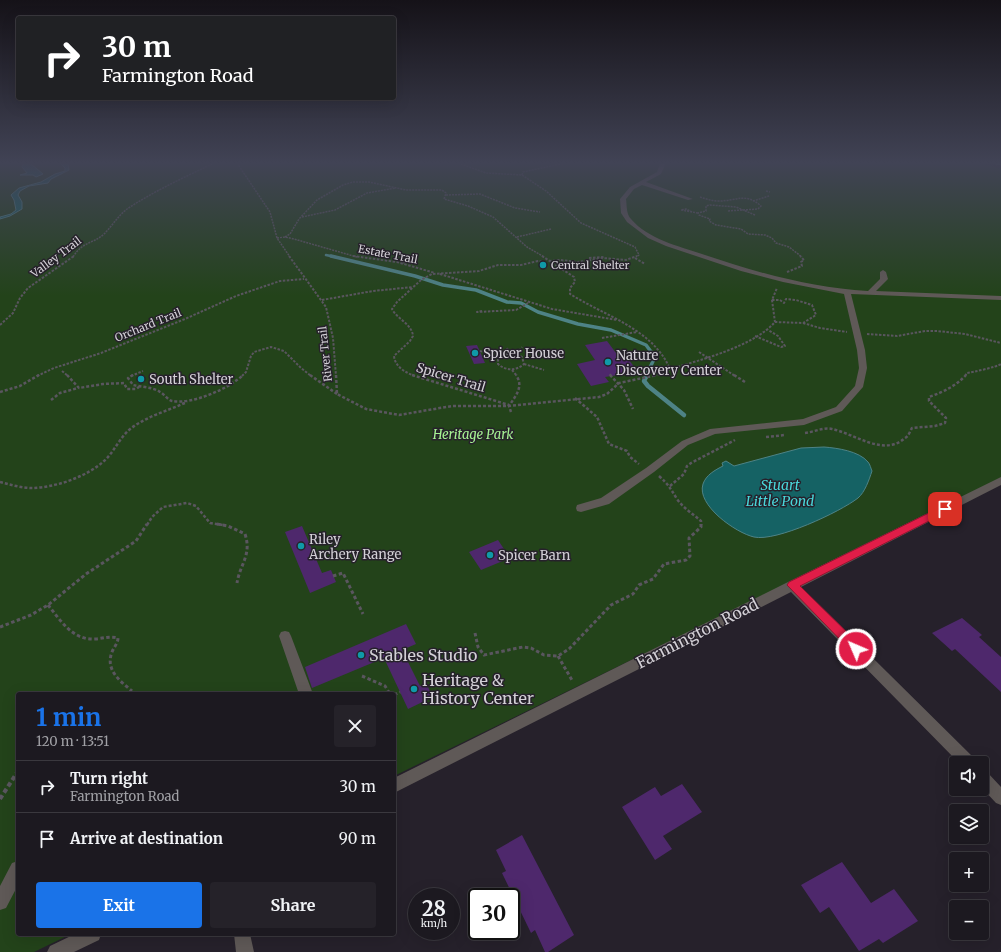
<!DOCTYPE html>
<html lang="en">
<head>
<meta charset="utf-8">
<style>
  :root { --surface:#1c1920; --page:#252229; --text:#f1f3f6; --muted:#a0a0a5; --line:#3a383e; --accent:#1a73e8 }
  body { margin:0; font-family:Merriweather,serif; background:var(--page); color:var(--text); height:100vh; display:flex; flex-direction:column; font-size:15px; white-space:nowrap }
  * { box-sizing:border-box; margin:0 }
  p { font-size:13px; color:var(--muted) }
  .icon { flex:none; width:22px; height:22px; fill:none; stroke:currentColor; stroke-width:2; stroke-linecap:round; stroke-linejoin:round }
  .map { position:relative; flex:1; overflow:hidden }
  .side { position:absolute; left:16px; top:692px; width:380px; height:244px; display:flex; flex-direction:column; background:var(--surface); border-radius:4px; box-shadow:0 4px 16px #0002,0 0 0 1px var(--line) }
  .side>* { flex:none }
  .top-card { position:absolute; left:16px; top:16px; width:380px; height:84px; border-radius:4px; box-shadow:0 4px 16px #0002,0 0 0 1px var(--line); background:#202124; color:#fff; overflow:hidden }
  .controls { position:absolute; left:949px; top:756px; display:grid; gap:8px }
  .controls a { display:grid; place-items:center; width:40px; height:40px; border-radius:4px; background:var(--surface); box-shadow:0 4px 16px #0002,0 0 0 1px var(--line); font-size:20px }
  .speed { position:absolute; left:408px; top:888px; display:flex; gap:8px; font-size:20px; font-weight:700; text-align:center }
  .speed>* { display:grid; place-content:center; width:52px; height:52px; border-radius:50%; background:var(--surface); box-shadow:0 4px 16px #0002,0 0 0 1px var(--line); line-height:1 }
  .speed small { font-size:10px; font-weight:400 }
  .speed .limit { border:2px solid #111; border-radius:6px; background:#fff; color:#111 }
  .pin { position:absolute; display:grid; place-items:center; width:34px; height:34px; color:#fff; margin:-17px; border-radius:8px; box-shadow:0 2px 6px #0006 }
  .me { position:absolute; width:44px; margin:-22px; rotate:315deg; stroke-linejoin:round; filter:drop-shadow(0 0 3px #0008) }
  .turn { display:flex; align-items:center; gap:14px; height:84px; padding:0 20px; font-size:18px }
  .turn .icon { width:52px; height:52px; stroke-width:2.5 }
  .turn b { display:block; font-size:28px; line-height:34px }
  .round { display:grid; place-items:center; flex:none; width:42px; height:42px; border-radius:4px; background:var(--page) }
  .overview { display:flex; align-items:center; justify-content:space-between; height:68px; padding:0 20px }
  h1 { font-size:24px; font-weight:700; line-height:30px; color:var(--accent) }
  .cta { display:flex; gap:8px; margin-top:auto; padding:8px 20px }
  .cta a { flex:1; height:46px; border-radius:4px; background:var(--accent); color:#fff; font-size:16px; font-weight:700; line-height:46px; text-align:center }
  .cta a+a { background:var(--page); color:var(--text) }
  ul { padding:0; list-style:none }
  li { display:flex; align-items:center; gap:12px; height:52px; padding:0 20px; border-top:1px solid var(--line) }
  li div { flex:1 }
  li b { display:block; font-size:15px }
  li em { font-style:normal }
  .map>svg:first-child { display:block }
  .green { fill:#23431a }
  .water { fill:#156264; stroke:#4e8386 }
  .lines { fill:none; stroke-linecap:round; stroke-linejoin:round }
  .stream-far2 { stroke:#4e8386; stroke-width:2.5 }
  .stream-far1 { stroke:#4e8386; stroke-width:3.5 }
  .stream { stroke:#4e8386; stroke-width:4.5 }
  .building { fill:#4e286c }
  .path-far4 { stroke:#5a565f; stroke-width:1.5; stroke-dasharray:2 1; stroke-linecap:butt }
  .path-far3 { stroke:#5a565f; stroke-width:2; stroke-dasharray:2.5 1.5; stroke-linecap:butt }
  .path-far2 { stroke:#5a565f; stroke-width:2.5; stroke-dasharray:3 2; stroke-linecap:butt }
  .path-far1 { stroke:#5a565f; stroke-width:3; stroke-dasharray:3.5 2.5; stroke-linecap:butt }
  .path { stroke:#5a565f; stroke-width:4; stroke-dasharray:4.5 3; stroke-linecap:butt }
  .minor { fill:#5f5957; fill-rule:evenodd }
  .route { fill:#e11d48; stroke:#92132f }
  .culture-dot { fill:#0f9aa8; stroke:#26212b; stroke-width:1.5 }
  .labels { text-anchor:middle; stroke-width:3; stroke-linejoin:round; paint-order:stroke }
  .far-street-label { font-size:11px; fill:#d3d0d6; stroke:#26212b }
  .far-poi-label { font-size:11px; fill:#d3d0d6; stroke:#26212b; text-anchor:start }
  .poi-label { font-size:13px; fill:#d3d0d6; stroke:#26212b; text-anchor:start }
  .street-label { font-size:13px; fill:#d3d0d6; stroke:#26212b }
  .park-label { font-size:13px; font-style:italic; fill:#a5f192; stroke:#26212b }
  .water-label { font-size:14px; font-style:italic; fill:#49d6d9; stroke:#26212b }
  .near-street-label { font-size:16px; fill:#d3d0d6; stroke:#26212b }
  .near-poi-label { font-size:16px; fill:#d3d0d6; stroke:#26212b; text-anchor:start }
</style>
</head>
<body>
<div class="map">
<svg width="1001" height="952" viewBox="0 0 1001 952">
  <rect width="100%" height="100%" fill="#26212b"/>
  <!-- green -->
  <path class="green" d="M0,163H983L1001,169V479L394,776V694H18V934H71L34,952H0Z"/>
  <!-- water -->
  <path class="water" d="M23,163H30L43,174L36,177L33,175H20L27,173L22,167Z
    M60,163L68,164L69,170L51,179L48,183L29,186L20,191L18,195L22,202V209L10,216L0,219V217L11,214L16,210L14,200L11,195L19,188L41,182L55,174L65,171V168Z
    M824,447C837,448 859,451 868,462C870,464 871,469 872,471C869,480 865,492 858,498C840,512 776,542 754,537C736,533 696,505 703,484C706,475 715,470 723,466L722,463L726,461L734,466L801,448Z"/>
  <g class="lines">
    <!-- stream-far2 -->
    <path class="stream-far2" d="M996,163L1001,164
      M326,255L335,257"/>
    <!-- stream-far1 -->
    <path class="stream-far1" d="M331,256L415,276L443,285L476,290L507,302L521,303L538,312L578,324L611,330L646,345L655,357L646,376"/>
    <!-- stream -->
    <path class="stream" d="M647,375L644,381L648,386L684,415"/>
  </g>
  <!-- building -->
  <path class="building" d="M607,341L619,357L626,356L638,372L605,377L609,382L591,386L577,364L595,360L585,345Z
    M477,345L485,363L474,364L466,346Z
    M302,526L322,573L331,570L336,582L310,593L285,532Z
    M498,540L510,558L481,570L469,552Z
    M962,618L982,635L979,637L1001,657V692L955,649L952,651L932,633Z
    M406,624L416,644L402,650L420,686L426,683L433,697L408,709L384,658L312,688L305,667Z
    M682,784L702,812L663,836L672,849L655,860L622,807L655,787L661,796Z
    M522,835L574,935L548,952H545L535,930L531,933L502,873L506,871L496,850Z
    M842,862L871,903L894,889L918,921L883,943L879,939L859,951L829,907L820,913L801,885Z"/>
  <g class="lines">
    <!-- path-far4 -->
    <path class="path-far4" d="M237,163L270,212L277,238L290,257
      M458,163L486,173L522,175L546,191L581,223L635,247L639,255L636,257
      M522,175L523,172L565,163
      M766,191L770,192
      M446,195L480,194L515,208L540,212
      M700,197C706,199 712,201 719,201C737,201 745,192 761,206L758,209L727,211
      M753,201L769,196
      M692,212L686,209L681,210L698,213
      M755,215L736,207L710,205L706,206V211L698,213L699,215L710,219L709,221L716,225L741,229L748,234L765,235L772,238L776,243L789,247L802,257
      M302,217L335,210L367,193L396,188
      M285,237L290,234L299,219L317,200L343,185L353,182H369L406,190H442L446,193L444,199L468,206L493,217L527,247L544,257
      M517,237L551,229
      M277,238L285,237L294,239L357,257
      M73,257C83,241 93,244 104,234C112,226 118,216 127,209C154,191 185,177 214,163"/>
    <!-- path-far3 -->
    <path class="path-far3" d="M289,256L326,307L333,338L336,376
      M353,256L397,262L435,273
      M542,256L574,277L575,282L570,288V294C605,316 653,329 670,369L664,373L653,376
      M589,258L604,257
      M635,258L645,264
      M549,261L560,260L578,262L603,258L626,260L637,256
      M403,263L409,257L412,258
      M787,272L802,266L801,262L804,260L800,256
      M440,274L552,309L617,320
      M322,300L373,291L413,287
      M772,300H780L784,303L786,299L796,300L812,305L816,315L803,323L775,322
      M482,311L477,312L516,310L528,303
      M803,323L820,328L847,332
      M0,325L13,313L20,298L28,288L74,256
      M867,334L897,336L925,331H937L965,334L1001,343
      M755,336L781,347L785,346L778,336L768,330
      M602,338L637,332
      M507,348L509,354
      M480,351L500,356
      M699,352L735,376
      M509,354H517L522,357L524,364C516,371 506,371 498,364V359L503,355Z
      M517,354L522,347
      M524,364L544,370
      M670,369C701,360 754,346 775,322L772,300L777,288
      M512,370L517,376
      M62,371L68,376
      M610,374L611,376
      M37,376L54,368L101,353L185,319L236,296L280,281L304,279
      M131,376L143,371
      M242,376L246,372L251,356L254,352L271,347L284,351L301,368L311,376
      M415,376C406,373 395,367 394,356L410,341L413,336C412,324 397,319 392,309L397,302L421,280L432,274L479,271L498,265H521L538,261L545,262
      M965,376L967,373C973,372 997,367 1001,364"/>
    <!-- path-far2 -->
    <path class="path-far2" d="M67,375L79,388L103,384L124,383L127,389H136L139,387
      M133,375L128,378L133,385C141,387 153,387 160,392C164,394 168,400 172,401C192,405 230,388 243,375
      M310,375L337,394
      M336,375L337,394L366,409L399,415L452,406H509L599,397L607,394L619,383L657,375
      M412,375L509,405
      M610,375L624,390L633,409
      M734,375L745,382
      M0,392L20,386L39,375
      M575,398L597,417L609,444L627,451L630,457L639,464
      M51,400L60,393L78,388
      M511,412L509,406C516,395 524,387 516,375
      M805,433C814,432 823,427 832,429C855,434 884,457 905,438C909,436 910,431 912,428L935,426L945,423L946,418L929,401V397C943,392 956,386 966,375
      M766,437L785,435
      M659,476C669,485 670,488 677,499C683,508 693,514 701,521V525
      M0,482C11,485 22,488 33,488C57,487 86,477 104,461C114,452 119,439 129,430C146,416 168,411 187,402
      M670,486L684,474L687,466L691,463L735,440
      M147,525L152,517L163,507L187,503L196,506L210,523L223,525"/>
    <!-- path-far1 -->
    <path class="path-far1" d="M217,524L228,526L245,534C252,555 240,564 237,583
      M333,576L343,573L363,614
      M48,605C61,621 73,641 96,639C104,638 110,636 118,638C118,643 114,647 112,652C105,670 120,681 132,691
      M0,627L31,615L48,605L86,574L136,541L147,524
      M475,633L478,647L484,655L523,647L531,648L544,655L558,656L569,649L611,605L633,594L639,585L653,579L664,564L686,560L690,556L689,538L701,527V524
      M558,656L573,682
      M362,676L385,686L390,694
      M394,695L400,692"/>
    <!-- path -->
    <path class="path" d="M0,799L18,771"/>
    <!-- minor -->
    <path class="minor" d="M660,163H666L661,174L646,182L693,199L688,200L642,185L634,189L626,199C627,206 626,214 631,219C648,239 678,246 702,254C755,272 811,288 868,291L880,279V272L883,270L886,272L888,279L876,291L1001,296V300L851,294L865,350L867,368L863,387L842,411L804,425L715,434L688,445L654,472L609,504L581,512L577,511L576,508L577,505L601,498L646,468L682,441L710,429L803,419L836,407L855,386L859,368L857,350L844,294L783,282L741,271L666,246L648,238L627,222L621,213L620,199L630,187L657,172Z
      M1001,477V485L801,587L974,758L976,763H959L791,592L394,793V778L788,582Z
      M285,631L289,632L291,636L313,694H299L279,636L281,632Z
      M982,770L987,772L1001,787V805L996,803L982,788Z
      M18,861V885L6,908L0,910V886L12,863Z
      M75,934H101L99,940L74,952H47L50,946Z
      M234,934H250L254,952H236Z"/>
  </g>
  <!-- sky -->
  <linearGradient id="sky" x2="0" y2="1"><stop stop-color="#151218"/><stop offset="0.55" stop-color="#414355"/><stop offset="1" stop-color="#414355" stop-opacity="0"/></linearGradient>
  <rect width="1001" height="296" fill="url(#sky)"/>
  <!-- route -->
  <path class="route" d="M945,505L950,509L949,511L800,586L860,645L862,649L860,652L856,654L852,652L787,585L789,582Z"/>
  <!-- markers -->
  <g class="culture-dot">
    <circle cx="543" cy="265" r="4"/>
    <circle cx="475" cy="353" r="4"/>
    <circle cx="608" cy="362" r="4"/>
    <circle cx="141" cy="379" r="4"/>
    <circle cx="301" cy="546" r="4"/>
    <circle cx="490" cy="555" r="4"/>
    <circle cx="361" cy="655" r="4"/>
    <circle cx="414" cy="689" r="4"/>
  </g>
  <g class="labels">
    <!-- far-street labels -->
    <g class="far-street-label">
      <text transform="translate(388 254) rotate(11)" y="4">Estate Trail</text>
      <text transform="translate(56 257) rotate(-37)" y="4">Valley Trail</text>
      <text transform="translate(148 325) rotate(-22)" y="4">Orchard Trail</text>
      <text transform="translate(325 354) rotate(-96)" y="4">River Trail</text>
    </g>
    <!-- far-poi labels -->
    <g class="far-poi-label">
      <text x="551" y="269">Central Shelter</text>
    </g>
    <!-- poi labels -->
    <g class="poi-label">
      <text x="483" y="358">Spicer House</text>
      <text x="616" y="360">Nature<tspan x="616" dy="15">Discovery Center</tspan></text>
      <text x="149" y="384">South Shelter</text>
      <text x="309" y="544">Riley<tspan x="309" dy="15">Archery Range</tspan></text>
      <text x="498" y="560">Spicer Barn</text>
    </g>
    <!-- street labels -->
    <g class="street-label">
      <text transform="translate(451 377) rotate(17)" y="5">Spicer Trail</text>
    </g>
    <!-- park labels -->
    <g class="park-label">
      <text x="473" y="439">Heritage Park</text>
    </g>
    <!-- water labels -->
    <g class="water-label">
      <text x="780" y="490">Stuart<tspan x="780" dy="16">Little Pond</tspan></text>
    </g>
    <!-- near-street labels -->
    <g class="near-street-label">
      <text transform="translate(697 633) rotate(-27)" y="6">Farmington Road</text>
    </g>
    <!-- near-poi labels -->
    <g class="near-poi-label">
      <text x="369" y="661">Stables Studio</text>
      <text x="422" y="686">Heritage &amp;<tspan x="422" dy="18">History Center</tspan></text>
    </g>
  </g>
</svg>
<div class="controls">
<a><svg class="icon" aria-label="sound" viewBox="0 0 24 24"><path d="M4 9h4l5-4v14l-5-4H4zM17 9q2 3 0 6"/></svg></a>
<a><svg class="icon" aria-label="layers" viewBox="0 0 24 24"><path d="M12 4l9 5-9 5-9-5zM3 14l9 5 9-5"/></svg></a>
<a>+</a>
<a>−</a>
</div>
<div class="speed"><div>28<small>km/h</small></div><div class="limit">30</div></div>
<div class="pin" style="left:945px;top:509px;background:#d93025"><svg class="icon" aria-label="arrive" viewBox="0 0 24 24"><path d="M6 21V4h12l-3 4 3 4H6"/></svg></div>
<svg class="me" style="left:856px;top:649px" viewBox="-20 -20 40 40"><circle r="17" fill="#e11d48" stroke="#fff" stroke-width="3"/><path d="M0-11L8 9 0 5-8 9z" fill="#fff"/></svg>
<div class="top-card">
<div class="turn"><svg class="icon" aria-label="right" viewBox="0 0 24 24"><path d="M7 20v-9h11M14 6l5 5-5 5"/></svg><div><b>30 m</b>Farmington Road</div></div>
</div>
<section class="side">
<div class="overview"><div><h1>1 min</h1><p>120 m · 13:51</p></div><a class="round"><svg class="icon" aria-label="close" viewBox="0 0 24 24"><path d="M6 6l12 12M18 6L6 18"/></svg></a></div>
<ul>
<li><svg class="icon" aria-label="right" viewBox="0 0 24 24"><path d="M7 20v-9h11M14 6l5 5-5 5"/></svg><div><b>Turn right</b><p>Farmington Road</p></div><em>30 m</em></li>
<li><svg class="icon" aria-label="arrive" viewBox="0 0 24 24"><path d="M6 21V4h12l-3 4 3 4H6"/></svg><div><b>Arrive at destination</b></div><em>90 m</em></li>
</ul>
<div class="cta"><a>Exit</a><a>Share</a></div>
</section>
</div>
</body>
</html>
